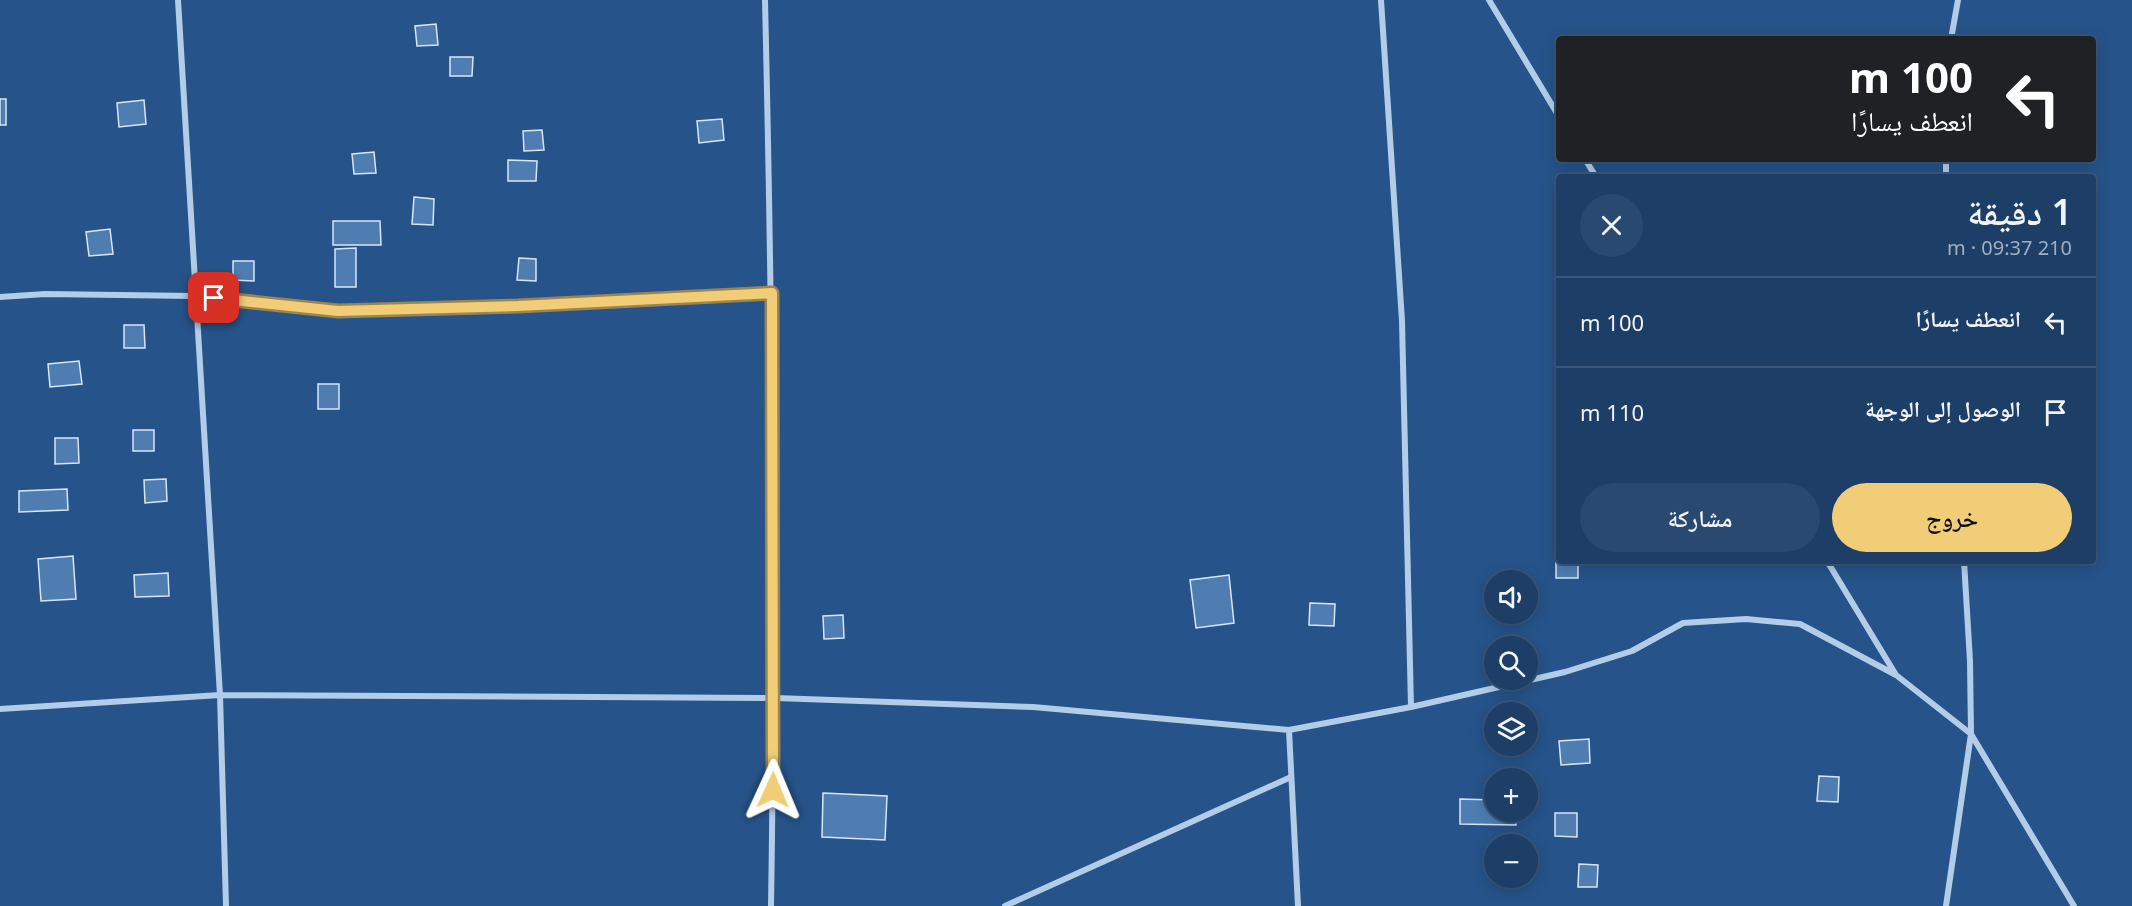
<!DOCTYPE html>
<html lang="ar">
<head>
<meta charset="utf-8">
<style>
  :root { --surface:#1c3e67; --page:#294970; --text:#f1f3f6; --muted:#a0aec0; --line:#3a577b; --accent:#f2cd78 }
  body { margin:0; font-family:"Noto Sans","Noto Naskh Arabic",sans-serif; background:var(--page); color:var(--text); direction:rtl; height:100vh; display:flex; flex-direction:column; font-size:22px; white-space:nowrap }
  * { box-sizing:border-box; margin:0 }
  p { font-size:20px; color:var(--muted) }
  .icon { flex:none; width:33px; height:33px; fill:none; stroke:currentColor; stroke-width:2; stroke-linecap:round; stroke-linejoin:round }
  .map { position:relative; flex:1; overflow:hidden; direction:ltr }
  .details { position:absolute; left:1556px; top:174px; width:540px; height:390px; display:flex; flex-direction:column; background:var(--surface); border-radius:6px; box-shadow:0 3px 15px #0003,0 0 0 2px var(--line); direction:rtl }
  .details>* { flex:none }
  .guide { position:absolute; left:1556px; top:36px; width:540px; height:126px; border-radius:6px; box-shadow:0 3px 15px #0003,0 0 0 2px var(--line); direction:rtl; background:#202124; color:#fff; overflow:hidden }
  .controls { position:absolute; left:1484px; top:570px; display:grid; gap:12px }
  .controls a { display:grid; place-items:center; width:54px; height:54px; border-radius:50%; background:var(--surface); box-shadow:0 3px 15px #0003,0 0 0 2px var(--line); font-size:30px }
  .pin { position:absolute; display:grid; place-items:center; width:51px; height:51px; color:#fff; margin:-26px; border-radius:12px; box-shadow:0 3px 9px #0006 }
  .me { position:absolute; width:66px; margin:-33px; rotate:1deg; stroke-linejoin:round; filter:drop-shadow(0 0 4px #0008) }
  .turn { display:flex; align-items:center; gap:21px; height:126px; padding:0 24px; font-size:27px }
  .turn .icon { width:78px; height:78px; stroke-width:2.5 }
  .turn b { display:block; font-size:42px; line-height:51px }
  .round { display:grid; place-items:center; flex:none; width:63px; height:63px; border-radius:32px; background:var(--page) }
  .summary { display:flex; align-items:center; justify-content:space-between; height:102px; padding:0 24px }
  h1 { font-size:36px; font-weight:600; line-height:45px }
  .cta { display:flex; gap:12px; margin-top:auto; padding:12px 24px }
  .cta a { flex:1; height:69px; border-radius:36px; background:var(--accent); color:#111; font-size:24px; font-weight:600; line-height:69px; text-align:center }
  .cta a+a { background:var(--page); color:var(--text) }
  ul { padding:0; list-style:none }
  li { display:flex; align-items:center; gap:18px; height:90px; padding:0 24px; border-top:2px solid var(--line) }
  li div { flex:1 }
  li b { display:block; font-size:22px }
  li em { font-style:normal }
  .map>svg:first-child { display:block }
  .building { fill:#4f7db1; stroke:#d7e6f7; stroke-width:1.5 }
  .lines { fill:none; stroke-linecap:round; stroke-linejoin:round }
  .street { stroke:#b3cde9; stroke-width:6 }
  .route-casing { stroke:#9d854e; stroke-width:15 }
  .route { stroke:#f2cd78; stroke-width:10 }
</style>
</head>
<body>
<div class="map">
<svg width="2132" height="906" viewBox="0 0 2132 906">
  <rect width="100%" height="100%" fill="#265389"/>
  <!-- building -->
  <path class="building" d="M436,24L438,45L417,46L415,26Z
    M450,57H473L472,76H450Z
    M0,99H6V125H0Z
    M144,100L146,124L119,127L117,103Z
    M722,119L724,140L699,143L697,121Z
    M542,130L544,150L524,151L523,131Z
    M374,152L376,173L354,174L352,154Z
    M508,160L537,161L536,181H508Z
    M414,197L434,199L433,225L412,224Z
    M333,221H380L381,245H333Z
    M110,229L113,254L89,256L86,232Z
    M356,248V287H335V249Z
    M519,258L536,259V281L517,280Z
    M233,261H254V281L233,280Z
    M124,325H144L145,348H124Z
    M79,361L82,384L50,387L48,364Z
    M318,384H339V409H318Z
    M133,430H154V451H133Z
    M55,438H78L79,463L55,464Z
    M166,479L167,501L145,503L144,480Z
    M67,489L68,510L19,512V491Z
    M1556,553H1558V561H1578V578H1556Z
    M73,556L76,599L41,601L38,559Z
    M168,573L169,596L135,597L134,575Z
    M1229,575L1234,623L1196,628L1190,580Z
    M1310,603L1335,604L1334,626L1309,625Z
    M843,615L844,638L824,639L823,616Z
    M1589,739L1590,763L1561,765L1559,741Z
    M1819,776L1839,777L1838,802L1817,801Z
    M823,793L887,796L885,840L822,837Z
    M1460,799L1494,800V812H1516V825L1460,824Z
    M1555,813H1577V837L1555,836Z
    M1579,864L1598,865L1597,887H1578Z"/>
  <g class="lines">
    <!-- street -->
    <path class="street" d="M178,0L220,695L226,906
      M765,0C772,302 776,604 771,906
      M1381,0L1402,321L1411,707
      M1489,0L1558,115
      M1951,39L1958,0
      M1585,159L1596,177
      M1946,177V159
      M0,297L45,294L194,296L338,311L518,306L772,293
      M1827,561L1896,675L1971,734L2074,906
      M0,709L220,695L775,698L1033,707L1289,730L1411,707L1565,672L1632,651L1683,623L1746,619L1800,624L1896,675
      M1289,730L1298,906
      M1005,906L1291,777
      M1946,906L1971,734L1970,661L1964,561"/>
  </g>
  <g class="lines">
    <!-- route casing -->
    <g class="route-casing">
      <path id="route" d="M214,298L338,311L518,306L772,293L773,790"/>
    </g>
    <!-- route -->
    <use href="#route" class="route"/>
  </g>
</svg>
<div class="controls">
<a><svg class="icon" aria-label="sound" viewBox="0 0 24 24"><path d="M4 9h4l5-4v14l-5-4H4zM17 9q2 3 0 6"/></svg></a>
<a><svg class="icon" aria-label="search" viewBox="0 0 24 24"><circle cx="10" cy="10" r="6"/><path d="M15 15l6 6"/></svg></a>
<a><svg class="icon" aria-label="layers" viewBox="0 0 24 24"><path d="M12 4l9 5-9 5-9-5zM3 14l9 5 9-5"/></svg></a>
<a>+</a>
<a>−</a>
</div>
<div class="pin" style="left:214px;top:298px;background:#d93025"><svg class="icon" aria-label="arrive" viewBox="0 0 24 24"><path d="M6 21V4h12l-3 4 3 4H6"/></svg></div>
<svg class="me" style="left:773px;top:790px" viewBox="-20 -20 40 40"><path d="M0-17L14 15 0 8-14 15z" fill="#f2cd78" stroke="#fff" stroke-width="4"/></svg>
<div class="guide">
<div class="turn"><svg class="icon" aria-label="left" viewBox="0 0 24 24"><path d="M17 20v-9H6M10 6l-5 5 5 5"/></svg><div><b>100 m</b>انعطف يسارًا</div></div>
</div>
<section class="details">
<div class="summary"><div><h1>1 دقيقة</h1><p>210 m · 09:37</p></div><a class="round"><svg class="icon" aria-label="close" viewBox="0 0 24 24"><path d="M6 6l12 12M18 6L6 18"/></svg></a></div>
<ul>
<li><svg class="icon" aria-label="left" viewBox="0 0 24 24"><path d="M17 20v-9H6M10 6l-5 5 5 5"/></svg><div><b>انعطف يسارًا</b></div><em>100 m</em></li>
<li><svg class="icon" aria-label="arrive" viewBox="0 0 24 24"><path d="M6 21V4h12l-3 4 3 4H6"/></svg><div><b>الوصول إلى الوجهة</b></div><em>110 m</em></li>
</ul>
<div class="cta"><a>خروج</a><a>مشاركة</a></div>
</section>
</div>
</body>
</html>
